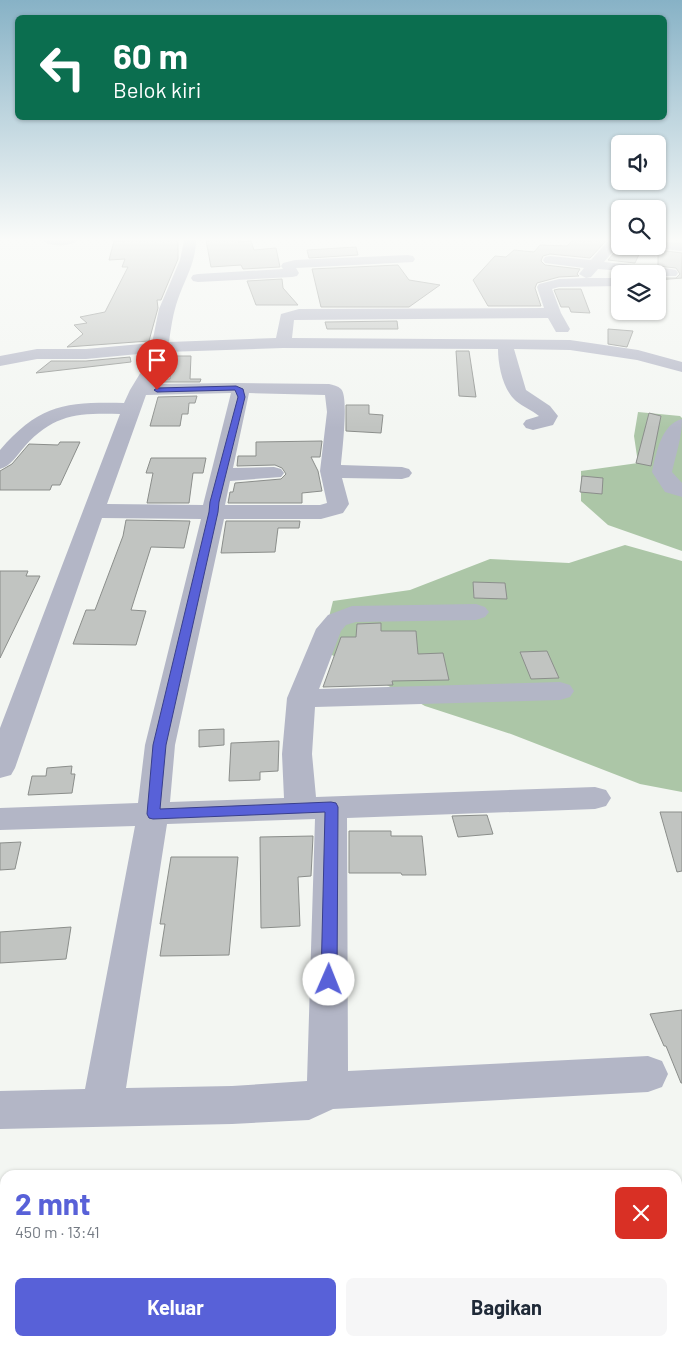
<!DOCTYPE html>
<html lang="id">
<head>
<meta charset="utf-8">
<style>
  :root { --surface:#fff; --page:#f6f6f7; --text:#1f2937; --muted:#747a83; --accent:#5861d8 }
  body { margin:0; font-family:Barlow,sans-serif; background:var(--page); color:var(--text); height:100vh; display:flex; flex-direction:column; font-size:19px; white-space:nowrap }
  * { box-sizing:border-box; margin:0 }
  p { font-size:16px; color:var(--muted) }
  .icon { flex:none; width:28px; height:28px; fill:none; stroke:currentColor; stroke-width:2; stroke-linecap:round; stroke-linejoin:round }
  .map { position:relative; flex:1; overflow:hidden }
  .panel { position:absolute; left:0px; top:1170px; width:682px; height:176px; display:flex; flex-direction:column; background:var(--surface); border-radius:15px 15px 0 0; box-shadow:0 1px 4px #0004 }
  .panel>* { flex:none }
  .top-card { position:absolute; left:15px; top:15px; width:652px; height:105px; border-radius:8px; box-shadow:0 1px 4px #0004; background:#0b6e4f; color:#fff; overflow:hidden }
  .tools { position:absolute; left:611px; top:135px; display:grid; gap:10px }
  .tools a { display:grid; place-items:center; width:55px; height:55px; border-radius:8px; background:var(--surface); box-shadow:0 1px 4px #0004; font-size:25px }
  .pin { position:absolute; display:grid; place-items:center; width:42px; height:42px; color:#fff; margin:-51px -21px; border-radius:50% 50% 50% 0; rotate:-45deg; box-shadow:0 0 5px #0007 }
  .pin .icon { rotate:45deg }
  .me { position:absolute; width:55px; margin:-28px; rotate:1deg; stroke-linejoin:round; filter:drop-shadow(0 0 4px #0008) }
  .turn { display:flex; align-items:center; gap:18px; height:105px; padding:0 15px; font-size:22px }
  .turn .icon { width:65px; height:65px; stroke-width:2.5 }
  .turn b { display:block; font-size:35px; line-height:42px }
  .round { display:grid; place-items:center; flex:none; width:52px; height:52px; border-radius:8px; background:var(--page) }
  .summary { display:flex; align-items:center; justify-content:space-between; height:85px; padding:0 15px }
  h1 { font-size:30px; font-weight:700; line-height:38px; color:var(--accent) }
  .primary-button { display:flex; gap:10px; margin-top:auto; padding:10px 15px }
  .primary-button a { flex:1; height:58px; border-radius:8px; background:var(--accent); color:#fff; font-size:20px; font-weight:700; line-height:58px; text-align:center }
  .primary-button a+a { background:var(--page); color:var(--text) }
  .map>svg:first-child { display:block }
  .forest { fill:#acc6a7 }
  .building { fill:#c1c4c1; stroke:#8b8e8b }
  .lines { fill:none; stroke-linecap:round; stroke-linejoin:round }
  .minor { fill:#b3b6c6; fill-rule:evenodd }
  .route { fill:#5861d8; stroke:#393f8c }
</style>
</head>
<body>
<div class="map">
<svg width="682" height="1346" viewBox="0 0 682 1346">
  <rect width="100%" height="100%" fill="#f3f6f2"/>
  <!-- forest -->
  <path class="forest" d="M638,412L680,416L682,418V551L608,525L581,501V471L638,463L634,436Z
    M625,545L682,561V792L640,784L511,734L425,706L321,649L333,601L410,590L490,559L569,563Z"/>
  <!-- building -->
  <path class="building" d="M178,240V259L161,300H157L158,308L149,341L67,347L83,334L74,325L87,323L80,317L105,312L128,267H122L125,259L109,260L114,241Z
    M206,240H238V242L251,241L254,250L276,248L280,267L243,269L241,265L211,267Z
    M573,240L591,241L592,240H607L590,258L550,254L543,256L541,261L545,265L580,269L577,274L579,276L559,277L537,283L535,288L541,306H488L473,280L495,256L506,257L514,250L534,252L540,245L567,246Z
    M620,246H643L635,263L608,260Z
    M356,247L358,255L309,258L307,250Z
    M658,250L682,253V278L658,280V278H676L680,274L676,268L658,266Z
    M398,265L409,280L440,285L409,307H321L312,269Z
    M282,279L283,288L298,305H256L247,281Z
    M559,289H581L590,313L571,312L569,307H561L554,290Z
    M397,321L398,329H327L325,322Z
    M608,329L633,331L627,347L608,344Z
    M456,351H469L476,397L459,396Z
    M172,356H191L190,379H201L200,382H162L163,379H170Z
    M130,357L131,362L36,373L51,361H86Z
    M197,396L195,403H189L188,414H182L180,426H150L158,397Z
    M346,405H369V414L383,415L381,433L346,431Z
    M649,413L661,416L651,466L636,463Z
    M322,441L320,457H311L318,471L322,491L302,493V503H228L230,492H233L235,483L281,479L286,474L282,468L275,465L237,466L238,456H256V442Z
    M60,442H80L60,485H52L50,490H0V471L12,464L29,444L58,445Z
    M151,458H206L203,473H193L189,503H147L153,473H146Z
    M582,476L603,478L602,494L580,492Z
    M126,520L190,521L184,548L151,547L131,610L146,611L136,645L73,644L86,610H95L123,536Z
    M226,521H300L299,528H278L275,552L221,553Z
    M0,571H28L26,576H40L0,658Z
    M473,582L505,583L507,599L474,598Z
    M381,623V631H416L418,654L443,653L449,680L392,681L393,685L323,687L341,637H356L357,624Z
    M547,651L559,678L531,679L520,652Z
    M224,729V745L199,747V730Z
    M279,741L278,771L260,772V780L229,781L231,743Z
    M72,766L71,774H75L72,793L28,795L32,776H46L47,768Z
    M660,812H682V871L677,872Z
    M487,815L493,834L458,837L452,816Z
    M349,831H391V836H422L426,875H402L401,873H349Z
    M313,836L311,876L298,877L300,926L261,928L260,837Z
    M21,842L15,869L0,870V843Z
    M171,857H238L229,955L160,956L165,924H160Z
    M71,927L66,959L0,963V932Z
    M682,1010V1083H681L666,1046H664L650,1014Z"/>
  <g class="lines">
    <!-- minor -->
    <path class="minor" d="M42,240H78C71,247 49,247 42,240Z
      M184,240H196C196,262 185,279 178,299C173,313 171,328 169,342L276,338L281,314L299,309L544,308L537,287L539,284L559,279L586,278L579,274L584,268L545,263L543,260L545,257L550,256L591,260L609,240H620V243L604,262L671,269L676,270L678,273L676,276H658V274L598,269L591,277L586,278H620V286L559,287L552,289L561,313L570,329L568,332H556L548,318L294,320L292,338L570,340L638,350L682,362V372L637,360L570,350L514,349L526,390L550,406L558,416L553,425L533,430L526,428L523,424L526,420L539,416C532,410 523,407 516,401C503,390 498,365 498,349L283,348L166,352L167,357L151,384L236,383L329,384C333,385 338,386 341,389C349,396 342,452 341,465L402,467L409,469L412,473L409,477L402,479L342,478L349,504L343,513L321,519H224L175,745L170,802L284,798L282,754L287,698L316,629L328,615L352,606L476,604L485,607L489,612L485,617L476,620L356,622L346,625L341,631L319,689L560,682L570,685L574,691L570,697L560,700L315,707L312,754L316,797L595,787L606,790L611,798L606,806L595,809L347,818L348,1071L648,1056L662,1061L668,1074L662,1087L648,1092L333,1109L309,1120L232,1124L0,1129V1091L85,1089L135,826L0,830V808L138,803L145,745L201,519L102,518L15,768L11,775L0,778V728L120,414C78,413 54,414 25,446C17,455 11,466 0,469V450C40,404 66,402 124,403L130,390L150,357L149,353L86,359H37L0,366V356L37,349H86L152,343L159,309L180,260ZM231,393L203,505L107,504L146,395ZM249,393L325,395L327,412L320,471L327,503L320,505H225L230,481L281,477L284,473L281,469L274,467L233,468ZM315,819L307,1081L232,1086L126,1088L167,824Z
      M658,241L682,243V251L653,248L652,246H658Z
      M408,255L413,256L415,259L413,262L296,268L299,273L297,276L292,277L198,282L193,281L191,278L193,275L198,274L283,269L281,266L283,263L295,260Z
      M682,419C682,438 676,453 672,472L682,483V497L665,492L652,472C656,454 661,424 682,419Z"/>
  </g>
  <!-- sky -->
  <linearGradient id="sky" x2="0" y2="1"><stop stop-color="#87b2c6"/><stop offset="0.56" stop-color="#fafbf9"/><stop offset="1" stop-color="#fafbf9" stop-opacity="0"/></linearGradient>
  <rect width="682" height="428" fill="url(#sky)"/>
  <!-- route -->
  <path class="route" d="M236,386L243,389L245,397L219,502L218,512L166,745L160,809L331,802L336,803L338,807L337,980L334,985L329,987L323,985L321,980L325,812L153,819L149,818L147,814L153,745L209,512L210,502L238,397L235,390L157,392L154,390L157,388Z"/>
</svg>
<div class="tools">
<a><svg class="icon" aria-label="sound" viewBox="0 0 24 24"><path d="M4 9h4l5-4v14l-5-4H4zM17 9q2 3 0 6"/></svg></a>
<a><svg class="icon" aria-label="search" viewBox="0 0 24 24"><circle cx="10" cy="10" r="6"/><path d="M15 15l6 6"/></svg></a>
<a><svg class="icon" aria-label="layers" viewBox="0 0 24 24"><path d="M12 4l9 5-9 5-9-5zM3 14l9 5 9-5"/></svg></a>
</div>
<div class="pin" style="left:157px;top:390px;background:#d93025"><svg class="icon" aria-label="arrive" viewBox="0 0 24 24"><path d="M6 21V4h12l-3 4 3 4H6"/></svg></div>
<svg class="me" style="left:329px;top:980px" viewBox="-20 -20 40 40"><circle r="19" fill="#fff"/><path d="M0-13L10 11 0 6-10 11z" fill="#5861d8"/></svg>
<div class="top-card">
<div class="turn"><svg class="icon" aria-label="left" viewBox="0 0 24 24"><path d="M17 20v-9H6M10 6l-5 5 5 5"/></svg><div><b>60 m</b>Belok kiri</div></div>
</div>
<section class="panel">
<div class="summary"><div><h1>2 mnt</h1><p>450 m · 13:41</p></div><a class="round" style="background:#d93025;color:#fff"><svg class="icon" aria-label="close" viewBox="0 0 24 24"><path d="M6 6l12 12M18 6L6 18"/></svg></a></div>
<div class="primary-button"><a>Keluar</a><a>Bagikan</a></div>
</section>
</div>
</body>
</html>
